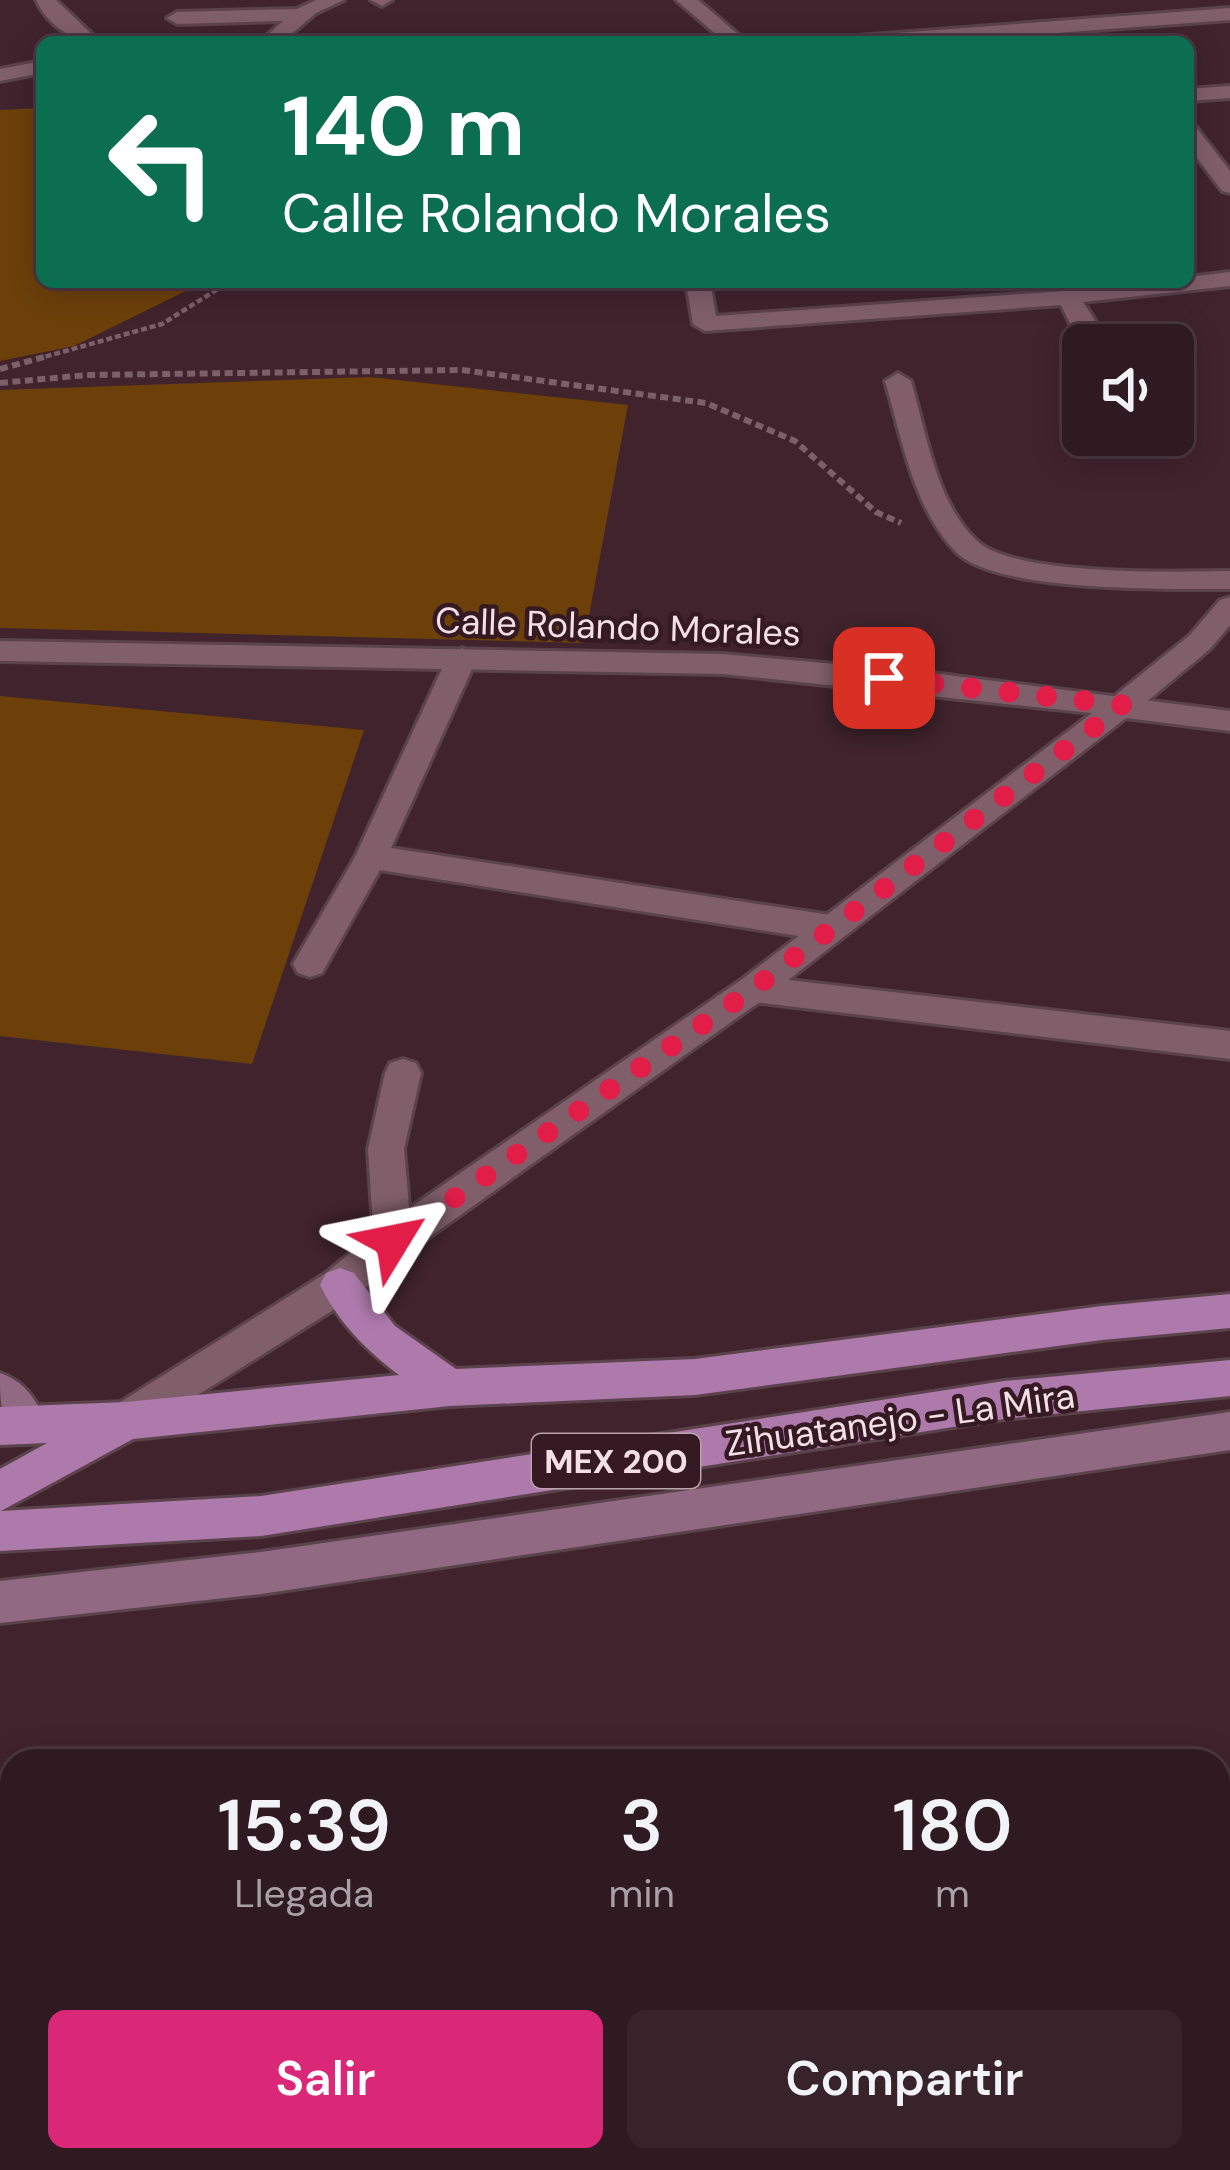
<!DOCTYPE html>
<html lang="es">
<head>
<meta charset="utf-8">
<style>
  :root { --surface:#301a22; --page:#38232a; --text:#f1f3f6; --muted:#a8a1a5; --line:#4b3840; --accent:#db2777 }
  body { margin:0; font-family:"DM Sans",sans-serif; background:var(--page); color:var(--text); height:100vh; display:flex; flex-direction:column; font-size:45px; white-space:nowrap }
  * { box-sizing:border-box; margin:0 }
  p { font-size:39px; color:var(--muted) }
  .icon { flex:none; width:66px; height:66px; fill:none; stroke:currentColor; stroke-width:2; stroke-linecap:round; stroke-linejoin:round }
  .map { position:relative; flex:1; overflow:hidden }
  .details { position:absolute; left:0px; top:1749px; width:1230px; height:423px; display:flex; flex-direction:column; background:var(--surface); border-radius:36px 36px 0 0; box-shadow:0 6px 30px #0003,0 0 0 3px var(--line) }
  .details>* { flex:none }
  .banner { position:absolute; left:36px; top:36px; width:1158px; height:252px; border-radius:18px; box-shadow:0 6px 30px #0003,0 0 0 3px var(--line); background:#0b6e4f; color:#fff; overflow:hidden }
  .controls { position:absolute; left:1062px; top:324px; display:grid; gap:24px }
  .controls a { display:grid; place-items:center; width:132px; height:132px; border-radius:18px; background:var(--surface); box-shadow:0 6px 30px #0003,0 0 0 3px var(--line); font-size:60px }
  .pin { position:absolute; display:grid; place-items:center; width:102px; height:102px; color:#fff; margin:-51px; border-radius:24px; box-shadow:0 6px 18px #0006 }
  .me { position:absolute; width:132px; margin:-66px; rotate:55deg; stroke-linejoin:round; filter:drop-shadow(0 0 9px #0008) }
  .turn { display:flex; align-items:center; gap:42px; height:252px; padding:0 48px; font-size:54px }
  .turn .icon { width:156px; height:156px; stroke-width:2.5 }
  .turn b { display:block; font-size:84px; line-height:102px }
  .eta { display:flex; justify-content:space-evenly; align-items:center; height:204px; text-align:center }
  .eta b { font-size:72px; font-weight:600; line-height:84px }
  .cta { display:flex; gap:24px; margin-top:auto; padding:24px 48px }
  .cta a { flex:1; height:138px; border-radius:18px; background:var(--accent); color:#fff; font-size:48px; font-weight:600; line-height:138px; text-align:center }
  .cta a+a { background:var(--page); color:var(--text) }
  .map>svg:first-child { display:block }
  .green { fill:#6d400a }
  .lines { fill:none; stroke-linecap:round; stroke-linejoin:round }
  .minor-casing { stroke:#5b424b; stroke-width:6 }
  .tertiary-casing { stroke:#5b424b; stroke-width:6 }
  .secondary-casing { stroke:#5b424b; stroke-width:6 }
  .trunk-casing { stroke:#5b424b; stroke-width:6 }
  .path-far1 { stroke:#7b6069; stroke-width:4.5; stroke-dasharray:6 3; stroke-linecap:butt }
  .path { stroke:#7b6069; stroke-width:6; stroke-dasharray:8 4.5; stroke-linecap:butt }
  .minor { fill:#815f6a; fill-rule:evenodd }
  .tertiary { fill:#815f6a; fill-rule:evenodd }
  .secondary { fill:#926983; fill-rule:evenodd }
  .trunk { fill:#ae7aac; fill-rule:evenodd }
  .route { stroke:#e11d48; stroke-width:21; stroke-dasharray:0 37.8 }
  .labels { text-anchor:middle; stroke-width:9; stroke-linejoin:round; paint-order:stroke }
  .shield { fill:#351923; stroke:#baa4ab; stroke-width:3 }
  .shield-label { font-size:33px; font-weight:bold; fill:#f3dfe5 }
  .street-label { font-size:36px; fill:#f3dfe5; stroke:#351923 }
</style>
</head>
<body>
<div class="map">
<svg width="1230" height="2170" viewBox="0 0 1230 2170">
  <rect width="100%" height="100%" fill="#40232d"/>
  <!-- green -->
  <path class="green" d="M42,108V282H204L74,346L0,361V110Z
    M370,377L628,405L584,643L0,628V390Z
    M0,696L364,730L252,1064L0,1036Z"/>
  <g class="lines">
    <!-- minor casing -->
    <g class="minor-casing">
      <path id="minor" d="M36,0H56L100,42C73,42 48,26 36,0Z
        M316,0H344L316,13L282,42H260L283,21L177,24L167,18L177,12L297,9Z
        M371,0H392L382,6Z
        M676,0H698L747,42H725Z
        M1230,8V20L936,42H847L857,36Z
        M42,61V73L0,81V69Z
        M1230,86V98L1188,101V89Z
        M1188,126L1196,127L1230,171V193L1222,191L1188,146Z
        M1230,272V286L1083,302L1100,328L1104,345H1083V350L1061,305L705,331L693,324L686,282H710L716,316L1188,282V277Z
        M898,373L911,381C926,432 936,503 977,541C1015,576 1176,572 1230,571V589C1171,589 997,593 956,552C913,508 902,438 885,381Z
        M1230,597V625L1210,649L1134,712H1112L1108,705L1112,698L1190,635L1220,600Z
        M462,648L477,658L391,848L830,915L842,919L847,928L842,937L830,941L380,870L322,973L310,977L298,973L293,964L355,857L447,658Z
        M753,976L1230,1031V1059L753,1002L741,998L736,989L741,980Z
        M403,1059L416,1063L421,1073L404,1149L412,1241L407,1253L393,1257L379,1253L374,1241L368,1149L385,1073L390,1063Z
        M1230,1860V1908L1218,1911V1863Z
        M1218,2022L1230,2027V2077L1218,2073Z
        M318,2160H378L374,2170H314Z"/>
    </g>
    <!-- tertiary casing -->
    <g class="tertiary-casing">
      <path id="tertiary" d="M0,641L723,654L924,672L1230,711V731L1126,718L765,998L407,1253L354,1297L126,1440L111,1434L105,1421L111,1408L326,1273L379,1229L741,980L1092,713L723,674L0,661Z"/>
    </g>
    <!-- secondary casing -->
    <g class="secondary-casing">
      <path id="secondary" d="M0,1373C26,1382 36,1400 48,1425L42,1438L27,1444C0,1432 0,1402 0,1373Z
        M1230,1412V1450L261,1594L0,1623V1581L261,1552Z"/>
    </g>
    <!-- trunk casing -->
    <g class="trunk-casing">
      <path id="trunk" d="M340,1268L354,1273L395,1326L456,1369L695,1359L1102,1306L1230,1294V1328L1102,1340L695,1395L450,1406L133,1439L1,1511L261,1496L1004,1381L1230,1360V1396L1004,1419L261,1536L0,1551V1469L47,1443L0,1445V1407L126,1402L399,1375C367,1351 338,1322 320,1285L326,1273Z"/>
    </g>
    <!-- path-far1 -->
    <path class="path-far1" d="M37,359L162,324L229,282"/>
    <!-- path -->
    <path class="path" d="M0,369L48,356
      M0,383L87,375L462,370L706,403L795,441L876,512L901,523"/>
    <!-- minor -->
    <use href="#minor" class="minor"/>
    <!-- tertiary -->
    <use href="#tertiary" class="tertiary"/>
    <!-- secondary -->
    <use href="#secondary" class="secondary"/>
    <!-- trunk -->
    <use href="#trunk" class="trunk"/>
  </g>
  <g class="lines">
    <!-- route -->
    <path class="route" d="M393,1241L753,989L1123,705L884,678"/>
  </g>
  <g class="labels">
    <!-- shield labels -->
    <rect class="shield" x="532" y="1434" width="168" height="54" rx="9"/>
    <g class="shield-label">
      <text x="616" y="1473">MEX 200</text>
    </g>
    <!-- street labels -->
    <g class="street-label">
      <text transform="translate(618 626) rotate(2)" y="13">Calle Rolando Morales</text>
      <text transform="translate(900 1419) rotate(-8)" y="13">Zihuatanejo - La Mira</text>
    </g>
  </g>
</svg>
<div class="controls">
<a><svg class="icon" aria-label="sound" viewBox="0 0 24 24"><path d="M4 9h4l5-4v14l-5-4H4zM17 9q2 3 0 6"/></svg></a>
</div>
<div class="pin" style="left:884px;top:678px;background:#d93025"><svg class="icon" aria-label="arrive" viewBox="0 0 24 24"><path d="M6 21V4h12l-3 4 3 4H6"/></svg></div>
<svg class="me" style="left:393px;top:1241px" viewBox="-20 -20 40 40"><path d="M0-17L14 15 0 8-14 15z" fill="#e11d48" stroke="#fff" stroke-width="4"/></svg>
<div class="banner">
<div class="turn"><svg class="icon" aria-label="left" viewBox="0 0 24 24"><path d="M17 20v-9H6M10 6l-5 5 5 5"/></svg><div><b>140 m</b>Calle Rolando Morales</div></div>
</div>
<section class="details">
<div class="eta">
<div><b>15:39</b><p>Llegada</p></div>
<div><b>3</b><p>min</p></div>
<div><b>180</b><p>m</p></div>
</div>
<div class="cta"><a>Salir</a><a>Compartir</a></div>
</section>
</div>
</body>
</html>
